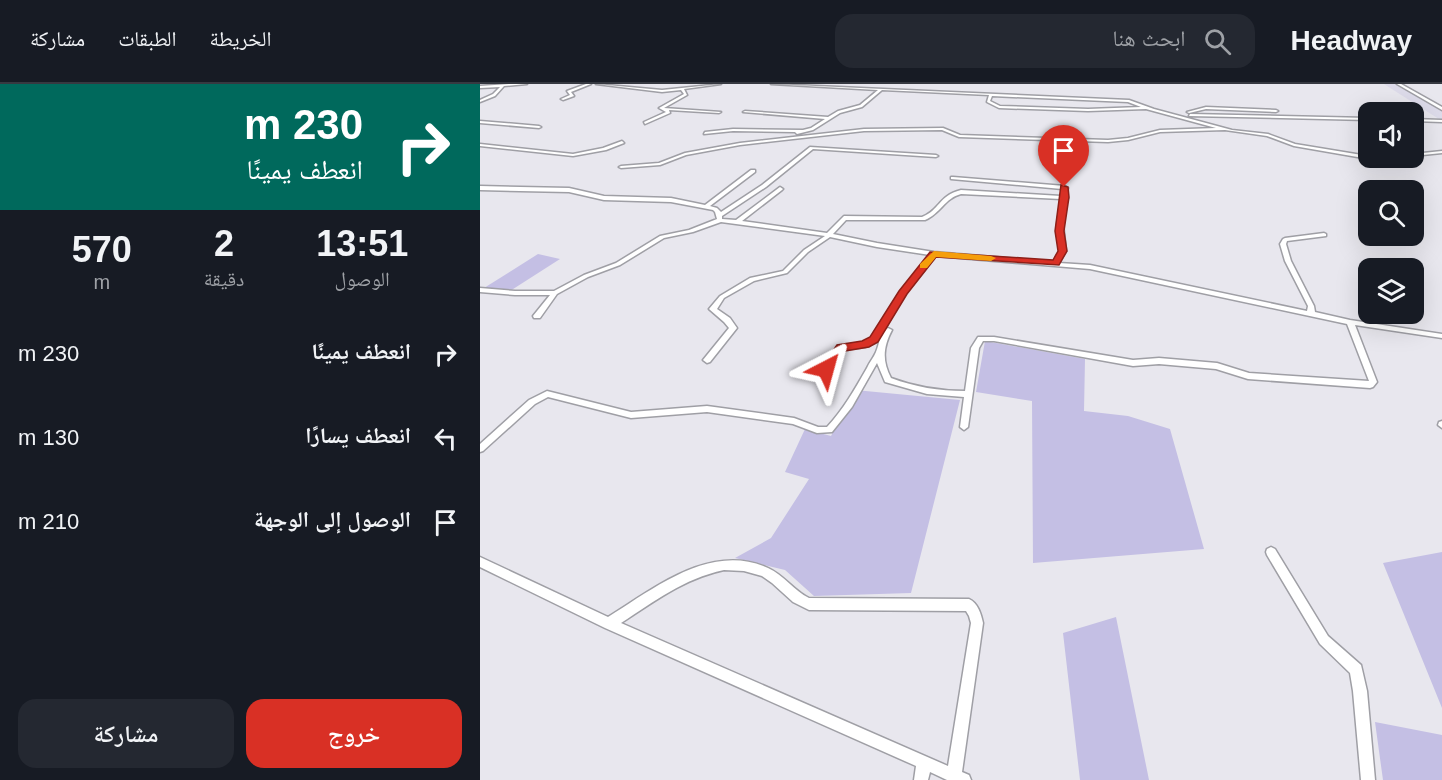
<!DOCTYPE html>
<html lang="ar">
<head>
<meta charset="utf-8">
<style>
  :root { --surface:#171b24; --page:#242831; --text:#f1f3f6; --muted:#9ea1a6; --line:#363941; --accent:#d93025 }
  body { margin:0; font-family:Helvetica,"Noto Naskh Arabic",sans-serif; background:var(--page); color:var(--text); direction:rtl; height:100vh; display:flex; flex-direction:column; font-size:22px; white-space:nowrap }
  * { box-sizing:border-box; margin:0 }
  p { font-size:20px; color:var(--muted) }
  .icon { flex:none; width:33px; height:33px; fill:none; stroke:currentColor; stroke-width:2; stroke-linecap:round; stroke-linejoin:round }
  .map { position:relative; flex:1; overflow:hidden; direction:ltr }
  .sheet { display:flex; flex-direction:column; background:var(--surface); width:480px }
  .sheet>* { flex:none }
  .hud { background:#00695c; color:#fff; overflow:hidden }
  .tools { position:absolute; left:878px; top:18px; display:grid; gap:12px }
  .tools a { display:grid; place-items:center; width:66px; height:66px; border-radius:12px; background:var(--surface); box-shadow:0 6px 24px #0002; font-size:30px }
  .pin { position:absolute; display:grid; place-items:center; width:51px; height:51px; color:#fff; margin:-62px -26px; border-radius:50% 50% 50% 0; rotate:-45deg; box-shadow:0 0 6px #0007 }
  .pin .icon { rotate:45deg }
  .me { position:absolute; width:66px; margin:-33px; rotate:39deg; stroke-linejoin:round; filter:drop-shadow(0 0 4px #0008) }
  .turn { display:flex; align-items:center; gap:21px; height:126px; padding:0 18px; font-size:27px }
  .turn .icon { width:78px; height:78px; stroke-width:2.5 }
  .turn b { display:block; font-size:42px; line-height:51px }
  .eta { display:flex; justify-content:space-evenly; align-items:center; height:102px; text-align:center }
  .eta b { font-size:36px; font-weight:600; line-height:42px }
  .action { display:flex; gap:12px; margin-top:auto; padding:12px 18px }
  .action a { flex:1; height:69px; border-radius:18px; background:var(--accent); color:#fff; font-size:24px; font-weight:600; line-height:69px; text-align:center }
  .action a+a { background:var(--page); color:var(--text) }
  ul { padding:0; list-style:none }
  li { display:flex; align-items:center; gap:18px; height:84px; padding:0 18px }
  li div { flex:1 }
  li b { display:block; font-size:22px }
  li em { font-style:normal }
  header { display:flex; align-items:center; gap:36px; box-sizing:border-box; height:84px; padding:0 30px; background:var(--surface); border-bottom:2px solid var(--line) }
  header strong { font-size:28px }
  nav { display:flex; gap:33px; margin-inline-start:auto; font-size:21px }
  .search { width:420px; height:54px; background:var(--page); display:flex; align-items:center; gap:15px; box-sizing:border-box; padding:0 21px; border-radius:18px; color:var(--muted); font-size:22px }
  main { display:flex; flex:1; min-height:0 }
  .map>svg:first-child { display:block }
  .built { fill:#dddbea }
  .green { fill:#c4bfe4 }
  .lines { fill:none; stroke-linecap:round; stroke-linejoin:round }
  .minor-casing { stroke:#9f9fa5; stroke-width:3 }
  .minor { fill:#fff; fill-rule:evenodd }
  .route { fill:#d93025; stroke:#8d1f18; stroke-width:1.5 }
  .slow { fill:#f59e0b }
</style>
</head>
<body>
<header>
<strong>Headway</strong>
<div class="search"><svg class="icon" aria-label="search" viewBox="0 0 24 24"><circle cx="10" cy="10" r="6"/><path d="M15 15l6 6"/></svg>ابحث هنا</div>
<nav><a>الخريطة</a><a>الطبقات</a><a>مشاركة</a></nav>
</header>
<main>
<div class="map">
<svg width="962" height="696" viewBox="0 0 962 696">
  <rect width="100%" height="100%" fill="#e8e7ee"/>
  <!-- built -->
  <path class="built" d="M904,0H924L962,23V37Z"/>
  <!-- green -->
  <path class="green" d="M58,170L80,175L30,207L4,204Z
    M505,257L605,275L604,327L648,332L690,345L724,465L553,479L552,317L496,308Z
    M375,306L480,316L431,509L334,512L305,486L255,474L291,454L329,395L305,388L325,345L351,352Z
    M962,468V624L903,479Z
    M636,533L669,696H600L583,549Z
    M895,638L962,651V696H903Z"/>
  <g class="lines">
    <!-- minor casing -->
    <g class="minor-casing">
      <path id="minor" d="M29,0H47L24,2L15,12L0,18V16L13,10L20,3L0,4V2Z
        M106,0H111L91,8L94,12L83,16L81,15L90,11L87,7Z
        M116,0L182,6L241,0L204,5L207,11L184,24L241,28L239,29L189,26L190,29L165,40L164,38L186,28L179,24L204,10L201,6L182,8Z
        M291,0L649,16L674,25L752,46L788,50L815,60L888,72V74H900L889,75L814,62L787,52L745,46L680,48L648,56L628,58L479,53L462,46L384,47L260,61L206,71L180,81L141,84L139,83L141,82L179,79L205,69L260,59L384,45L463,44L480,51L628,56L648,54L680,46L736,44L666,25L608,27L519,24L507,18L509,11L402,6L382,23L360,29L333,46L317,50L315,48L253,47L224,50L225,48L253,45L323,46L331,44L345,35L263,28L265,27L348,33L358,27L380,21L398,6ZM512,12L648,18L661,23L608,25L520,22L510,17Z
        M917,0H921L962,23V26Z
        M726,23L796,26L798,27L796,28L726,25L709,29L707,28Z
        M710,30L888,34V36L709,32Z
        M933,35L962,36V38L933,37Z
        M0,37L59,42L61,43L59,44L0,39Z
        M142,57L144,59L126,66L93,72L0,62V60L93,70L123,64Z
        M330,63L456,71L458,72L456,73L333,65L286,103L242,132V135L256,136L300,103L303,105L302,106L262,137L347,149L364,132L442,133C460,126 458,112 481,106L581,112L582,105L471,95V93H473L585,102L588,104L586,113L588,114L586,115L583,140L586,167L579,179L610,181L827,227L828,222L805,177L800,160L803,155L805,154L844,149L846,150V152L807,157L806,160L811,177L834,222L835,228L870,236L962,250V254L875,241L897,298L893,303L890,304L768,295L736,285L679,280L653,282L514,257H503L499,264L488,343L484,346L480,343L484,313L447,310L405,298L397,279L372,323L352,348L337,349L313,340L227,328L151,334L68,313L55,320L3,367L0,368V360L49,316L67,307L151,328L227,322L314,334L338,343H347C363,326 375,305 387,284C389,279 394,273 396,268C400,259 399,249 408,244L412,246C403,263 402,277 411,294C435,303 459,307 485,307L491,264L498,253H514L653,276L679,274L737,279L769,289L889,297L867,240L610,185L456,172L425,210L397,258L385,263L363,266L349,287L346,288L342,285L358,262L383,259L391,254L420,208L450,171L397,163L350,153L328,168L307,189L274,197L244,214L237,225L250,234L257,244L230,278L227,279L223,276L249,244L244,238L229,225L240,212L270,194L303,187L324,166L345,152L241,138L213,148L184,154L140,181L108,193L77,210L60,234H54L53,232L70,211H35L0,208V204L35,207H74L104,191L136,179L180,152L209,146L237,135L235,128L233,126L191,118L124,116L89,108L0,106V102L89,104L124,112L191,114L225,121L271,86H275V88L230,122L237,124L241,128L282,101ZM481,110L581,115L577,140L580,167L573,178L454,168L397,159L353,150L366,136H445C460,130 465,114 481,110Z
        M962,67V69L933,72V70Z
        M962,337V344L958,341L959,338Z
        M791,463L795,465L848,552L881,581L887,607L895,696H881L873,607L870,589L840,560L787,471L786,468L787,465Z
        M0,473L128,533C175,504 231,458 288,484C304,491 314,507 329,514L489,515C498,519 501,530 503,539L482,688L489,691L491,696H467L450,688L448,696H434L436,682L125,544L0,483ZM244,486L264,487L282,492L292,499L313,518L329,526L486,527L489,532L491,539L468,682L141,539C175,517 203,495 244,486Z"/>
    </g>
    <!-- minor -->
    <use href="#minor" class="minor"/>
  </g>
  <!-- route -->
  <path class="route" d="M581,101L588,103L589,113L584,147L587,167L579,181L456,173L427,210L398,258L389,263L365,267L350,288H342L340,285L357,261L382,257L390,253L419,207L450,168L573,176L578,167L575,147Z"/>
  <!-- slow -->
  <path class="slow" d="M454,167L511,172L516,174L511,177L456,173L447,184H440V180Z"/>
</svg>
<div class="tools">
<a><svg class="icon" aria-label="sound" viewBox="0 0 24 24"><path d="M4 9h4l5-4v14l-5-4H4zM17 9q2 3 0 6"/></svg></a>
<a><svg class="icon" aria-label="search" viewBox="0 0 24 24"><circle cx="10" cy="10" r="6"/><path d="M15 15l6 6"/></svg></a>
<a><svg class="icon" aria-label="layers" viewBox="0 0 24 24"><path d="M12 4l9 5-9 5-9-5zM3 14l9 5 9-5"/></svg></a>
</div>
<div class="pin" style="left:584px;top:103px;background:#d93025"><svg class="icon" aria-label="arrive" viewBox="0 0 24 24"><path d="M6 21V4h12l-3 4 3 4H6"/></svg></div>
<svg class="me" style="left:346px;top:285px" viewBox="-20 -20 40 40"><path d="M0-17L14 15 0 8-14 15z" fill="#d93025" stroke="#fff" stroke-width="4"/></svg>
</div>
<section class="sheet">
<div class="hud">
<div class="turn"><svg class="icon" aria-label="right" viewBox="0 0 24 24"><path d="M7 20v-9h11M14 6l5 5-5 5"/></svg><div><b>230 m</b>انعطف يمينًا</div></div>
</div>
<div class="eta">
<div><b>13:51</b><p>الوصول</p></div>
<div><b>2</b><p>دقيقة</p></div>
<div><b>570</b><p>m</p></div>
</div>
<ul>
<li><svg class="icon" aria-label="right" viewBox="0 0 24 24"><path d="M7 20v-9h11M14 6l5 5-5 5"/></svg><div><b>انعطف يمينًا</b></div><em>230 m</em></li>
<li><svg class="icon" aria-label="left" viewBox="0 0 24 24"><path d="M17 20v-9H6M10 6l-5 5 5 5"/></svg><div><b>انعطف يسارًا</b></div><em>130 m</em></li>
<li><svg class="icon" aria-label="arrive" viewBox="0 0 24 24"><path d="M6 21V4h12l-3 4 3 4H6"/></svg><div><b>الوصول إلى الوجهة</b></div><em>210 m</em></li>
</ul>
<div class="action"><a>خروج</a><a>مشاركة</a></div>
</section>
</main>
</body>
</html>
